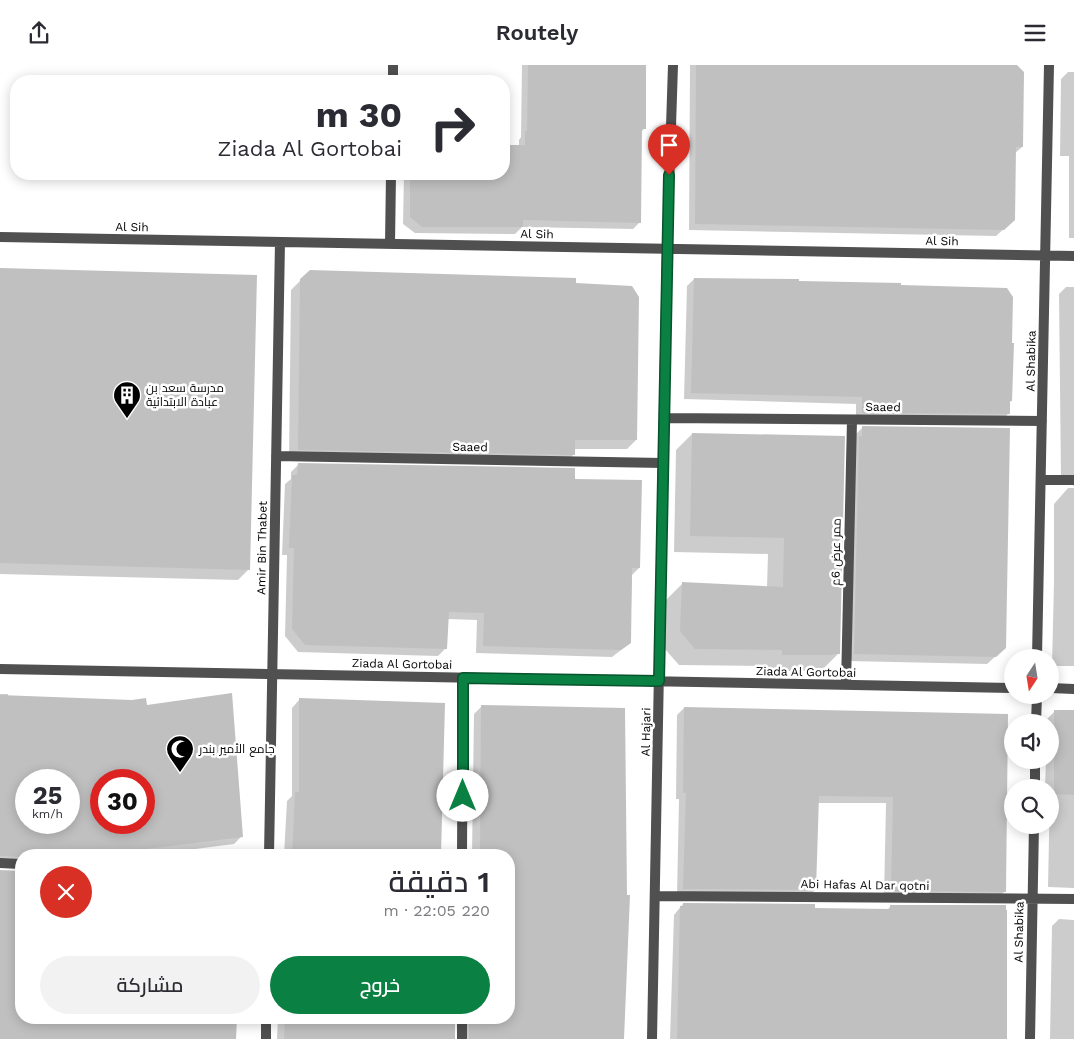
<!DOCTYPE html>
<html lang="ar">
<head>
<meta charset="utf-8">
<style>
  :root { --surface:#fff; --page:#f2f2f3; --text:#2b2b33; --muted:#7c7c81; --accent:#0b8043 }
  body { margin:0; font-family:"Work Sans",Cairo,sans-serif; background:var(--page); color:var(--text); direction:rtl; height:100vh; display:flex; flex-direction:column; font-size:19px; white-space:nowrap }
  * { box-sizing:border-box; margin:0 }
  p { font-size:16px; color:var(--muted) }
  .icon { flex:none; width:28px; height:28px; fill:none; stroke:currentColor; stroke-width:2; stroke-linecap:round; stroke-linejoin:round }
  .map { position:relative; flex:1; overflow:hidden; direction:ltr }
  .side { position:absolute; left:15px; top:784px; width:500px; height:175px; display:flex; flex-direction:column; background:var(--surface); border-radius:20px; box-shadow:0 2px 12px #0003; direction:rtl }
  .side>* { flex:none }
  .guide { position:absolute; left:10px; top:10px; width:500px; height:105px; border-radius:20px; box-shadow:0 2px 12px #0003; direction:rtl; background:#fff; color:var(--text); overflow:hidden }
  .needle { width:32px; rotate:192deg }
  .buttons { position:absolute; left:1004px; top:584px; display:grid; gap:10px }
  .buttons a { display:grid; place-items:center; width:55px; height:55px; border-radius:50%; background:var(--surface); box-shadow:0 2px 12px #0003; font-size:25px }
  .speed { position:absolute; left:15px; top:704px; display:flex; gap:10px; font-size:25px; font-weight:700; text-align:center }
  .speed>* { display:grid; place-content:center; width:65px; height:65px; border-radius:50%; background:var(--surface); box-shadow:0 2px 12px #0003; line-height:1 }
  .speed small { font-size:12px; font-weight:400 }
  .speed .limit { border:8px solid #d22; background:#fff; color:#111 }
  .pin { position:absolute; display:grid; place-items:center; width:42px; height:42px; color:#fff; margin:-51px -21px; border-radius:50% 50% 50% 0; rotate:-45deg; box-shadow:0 0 5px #0007 }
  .pin .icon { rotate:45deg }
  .me { position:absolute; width:55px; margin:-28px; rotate:0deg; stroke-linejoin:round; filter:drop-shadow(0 0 4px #0008) }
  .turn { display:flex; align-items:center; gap:18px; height:105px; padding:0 25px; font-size:22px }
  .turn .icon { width:65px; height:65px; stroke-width:2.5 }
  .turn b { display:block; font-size:35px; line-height:42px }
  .round { display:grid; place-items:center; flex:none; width:52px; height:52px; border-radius:26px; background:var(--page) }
  .summary { display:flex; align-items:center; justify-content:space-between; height:85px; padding:0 25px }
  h1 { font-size:30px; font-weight:600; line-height:38px }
  .action { display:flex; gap:10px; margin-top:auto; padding:10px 25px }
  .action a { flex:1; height:58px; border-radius:30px; background:var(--accent); color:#fff; font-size:20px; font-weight:600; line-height:58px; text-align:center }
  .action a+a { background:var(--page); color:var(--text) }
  header { display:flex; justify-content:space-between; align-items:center; height:65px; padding:0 25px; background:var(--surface); font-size:22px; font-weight:600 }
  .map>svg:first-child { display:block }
  .shadow { fill:#0003; fill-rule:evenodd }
  .building { fill:#c0c0c0; fill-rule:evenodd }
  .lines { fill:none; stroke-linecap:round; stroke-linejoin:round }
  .street { stroke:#505050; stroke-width:10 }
  .route-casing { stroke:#07532c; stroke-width:12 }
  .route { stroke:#0b8043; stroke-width:9 }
  .labels { text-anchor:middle; stroke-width:5; stroke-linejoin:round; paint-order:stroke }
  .street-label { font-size:12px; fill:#000; stroke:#fff }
  .poi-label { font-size:12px; fill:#000; stroke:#fff; text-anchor:start }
</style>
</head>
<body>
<header><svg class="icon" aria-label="menu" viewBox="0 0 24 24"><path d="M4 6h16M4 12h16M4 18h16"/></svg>Routely<svg class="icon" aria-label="share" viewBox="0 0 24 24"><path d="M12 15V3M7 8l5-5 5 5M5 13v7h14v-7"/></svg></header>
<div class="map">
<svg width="1074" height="974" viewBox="0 0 1074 974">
  <rect width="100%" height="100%" fill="#fff"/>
  <!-- shadow -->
  <path class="shadow" d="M522,0H645L644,64L641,67L640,157L633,164L522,162L515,169L415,168L403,159L404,109H504V81H519V75L521,72Z
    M690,0H1015L1022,82L1015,88L1006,162L996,171L689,165Z
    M1068,7H1074V173H1069V91H1060L1061,14Z
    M0,204L248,505L238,515L0,509Z
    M310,206L575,219L636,375L627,384H574V389L565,398L289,393L291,225Z
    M694,214L900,222L1011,336L1009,338V348L1002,355L856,354V339L684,334L687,221Z
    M1066,222H1074V422L1070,415H1061L1059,229Z
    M862,363L997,590L987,599L847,596L855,370Z
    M692,369L843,372L839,588L822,605L816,606H766L767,601L679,600L664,583L666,535L683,518L767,522L768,489L674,487L676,385Z
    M298,400L574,415L639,503L632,510L630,578L612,592L476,588L477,555L447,554L446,583L438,591L298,587L285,571L287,490H282L285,419L291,414V407Z
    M1068,423H1074V601H1052L1054,517V439Z
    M0,629H8V631L146,642L242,771L234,779L149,790H21V952L235,974H0V806H20L19,803L0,799ZM26,715H69V758H26ZM101,715H144V758H101Z
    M300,634L440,790H284L287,736L292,731V643Z
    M482,641L623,974H461L458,954L454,953V974H277L278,952H509V790H472L474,649Z
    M684,643L1005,738V826L998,833L884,832L886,738H817L815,825L808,832L677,831L679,734H676L677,650Z
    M1055,646L1074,647V823L1048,822L1050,722H1045L1046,695H1050V658H1046V655Z
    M683,839L886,846L891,841L1007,938L1006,974H670L674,850Z
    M1059,854L1074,855V974H1050L1052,861Z"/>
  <!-- building -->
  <path class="building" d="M528,0H646V64H642L641,158L523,155V162H422L410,152V109H504V80H525V66H527Z
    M696,0H1017L1024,7L1023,82H1016L1015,155L1004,165L695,159Z
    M0,203L257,210L250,505L0,498Z
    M310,205L576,213V218L632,221L639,232L637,375H575V390L298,385L300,214Z
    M694,213L799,214V216L901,218V220L1007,223L1013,232L1012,278H1014L1012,336H1010V349L862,348V332L691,328Z
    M862,361L1010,363L1006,583L996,592L854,589L859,371H862Z
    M692,368L845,371L840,589H833V590H782V585L695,584L680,566L682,517L783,522L784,473L690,471Z
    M298,398L575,403V414L642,415L640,503H632L631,578L621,585L483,581L484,548L449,547L447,584L305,580L292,564L294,483H289L292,410H297Z
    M232,628L243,772L122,787L21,788V792L0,791V630L132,635L146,633L147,640ZM26,715H69V758H26ZM101,715H144V758H101Z
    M299,633L445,638L441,790H292L295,727H299Z
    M481,640L625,643L627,830H630L624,974H469V952H509V790H480Z
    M684,642L1008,649L1006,827L891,826L893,732L819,731L816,825L683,824L686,728H683Z
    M1054,645H1074V730L1054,729Z
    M0,805L21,806V952H237L236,974H0Z
    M683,838L815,839V843L890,844V840H1006V845H1007V974H677L680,841H683Z
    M285,952H455V974H284Z"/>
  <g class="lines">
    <!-- street -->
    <path class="street" d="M393,16V0
      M0,172L1074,191
      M390,179L391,109
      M664,353L1042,356
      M276,391L663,398
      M1041,415H1074
      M1037,592L1049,0
      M0,604L1012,623
      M846,620L852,355
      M1050,623L1074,624
      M1036,658L1037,630
      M1035,722V695
      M269,790L280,177
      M462,790L463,613
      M0,798L21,799
      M655,831L1074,834
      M266,974V952
      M462,974V952
      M652,974L667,184L673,0
      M1030,974L1034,760"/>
  </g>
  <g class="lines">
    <!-- route casing -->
    <g class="route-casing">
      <path id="route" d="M463,731V613L659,616L669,110"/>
    </g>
    <!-- route -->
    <use href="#route" class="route"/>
  </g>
  <!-- icons -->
  <defs>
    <g id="building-pin" transform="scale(1.4375)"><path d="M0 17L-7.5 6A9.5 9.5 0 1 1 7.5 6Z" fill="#000" stroke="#fff"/><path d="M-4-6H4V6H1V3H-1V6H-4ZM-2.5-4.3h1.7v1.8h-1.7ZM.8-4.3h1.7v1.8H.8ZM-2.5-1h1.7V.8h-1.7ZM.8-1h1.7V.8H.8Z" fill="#fff"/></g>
    <g id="mosque-pin" transform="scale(1.4375)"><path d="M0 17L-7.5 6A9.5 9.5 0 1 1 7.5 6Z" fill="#000" stroke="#fff"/><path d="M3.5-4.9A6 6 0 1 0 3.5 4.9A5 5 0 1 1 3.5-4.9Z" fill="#fff"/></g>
  </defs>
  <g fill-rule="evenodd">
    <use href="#building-pin" x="127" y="330"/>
    <use href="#mosque-pin" x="180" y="684"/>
  </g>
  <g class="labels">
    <!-- street labels -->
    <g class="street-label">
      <text transform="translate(132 162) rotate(1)" y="4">Al Sih</text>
      <text transform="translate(537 169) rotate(1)" y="4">Al Sih</text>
      <text transform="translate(942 176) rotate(1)" y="4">Al Sih</text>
      <text transform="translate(1031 296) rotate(-89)" y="4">Al Shabika</text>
      <text transform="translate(883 342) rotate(1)" y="4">Saaed</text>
      <text transform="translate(470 382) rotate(1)" y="4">Saaed</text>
      <text transform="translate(262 483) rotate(-89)" y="4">Amir Bin Thabet</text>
      <text transform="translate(836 487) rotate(-89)" y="4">ممر عرض 6م</text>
      <text transform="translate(402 599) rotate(1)" y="4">Ziada Al Gortobai</text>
      <text transform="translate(806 607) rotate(1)" y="4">Ziada Al Gortobai</text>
      <text transform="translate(646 667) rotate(-89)" y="4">Al Hajari</text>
      <text transform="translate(865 820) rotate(1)" y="4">Abi Hafas Al Dar qotni</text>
      <text transform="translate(1019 867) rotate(-89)" y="4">Al Shabika</text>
    </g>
    <!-- poi labels -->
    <g class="poi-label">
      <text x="146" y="327">مدرسة سعد بن<tspan x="146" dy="14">عبادة الابتدائية</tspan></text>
      <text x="199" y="688">جامع الأمير بندر</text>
    </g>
  </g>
</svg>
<div class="buttons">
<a><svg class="needle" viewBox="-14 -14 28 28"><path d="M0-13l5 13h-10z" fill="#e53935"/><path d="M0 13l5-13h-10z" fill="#7c7c81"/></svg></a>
<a><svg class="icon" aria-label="sound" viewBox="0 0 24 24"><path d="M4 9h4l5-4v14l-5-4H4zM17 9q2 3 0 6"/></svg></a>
<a><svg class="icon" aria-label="search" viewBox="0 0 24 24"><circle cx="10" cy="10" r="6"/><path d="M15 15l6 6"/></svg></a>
</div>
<div class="speed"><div>25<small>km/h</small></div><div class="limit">30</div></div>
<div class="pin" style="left:669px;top:110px;background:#d93025"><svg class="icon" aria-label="arrive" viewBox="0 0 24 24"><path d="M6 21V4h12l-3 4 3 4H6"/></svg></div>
<svg class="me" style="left:463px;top:731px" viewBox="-20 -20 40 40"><circle r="19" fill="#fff"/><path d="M0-13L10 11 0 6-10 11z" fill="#0b8043"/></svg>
<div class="guide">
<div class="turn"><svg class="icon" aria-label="right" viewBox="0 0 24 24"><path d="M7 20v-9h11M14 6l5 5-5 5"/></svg><div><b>30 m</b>Ziada Al Gortobai</div></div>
</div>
<section class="side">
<div class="summary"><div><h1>1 دقيقة</h1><p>220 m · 22:05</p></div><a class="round" style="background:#d93025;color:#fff"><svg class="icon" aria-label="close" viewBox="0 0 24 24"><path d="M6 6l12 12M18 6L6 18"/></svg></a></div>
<div class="action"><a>خروج</a><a>مشاركة</a></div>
</section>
</div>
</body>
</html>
